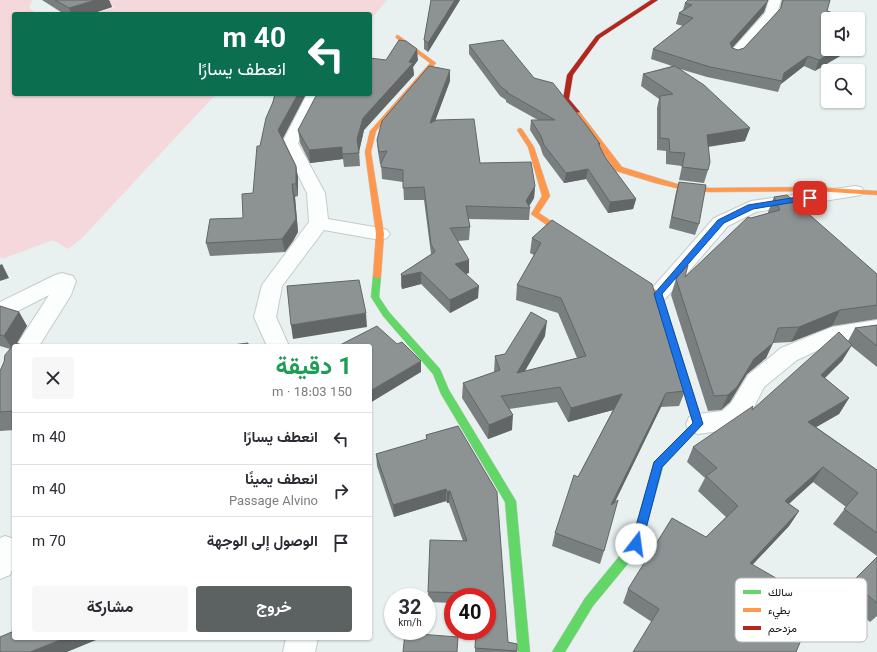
<!DOCTYPE html>
<html lang="ar">
<head>
<meta charset="utf-8">
<style>
  :root { --surface:#fff; --page:#f7f7f7; --text:#2b2b33; --muted:#7c7c81; --line:#e1e1e2; --accent:#5b6261 }
  body { margin:0; font-family:Georgia,Vazirmatn,serif; background:var(--page); color:var(--text); direction:rtl; height:100vh; display:flex; flex-direction:column; font-size:15px; white-space:nowrap }
  * { box-sizing:border-box; margin:0 }
  p { font-size:13px; color:var(--muted) }
  .icon { flex:none; width:22px; height:22px; fill:none; stroke:currentColor; stroke-width:2; stroke-linecap:round; stroke-linejoin:round }
  .map { position:relative; flex:1; overflow:hidden; direction:ltr }
  .panel { position:absolute; left:12px; top:344px; width:360px; height:296px; display:flex; flex-direction:column; background:var(--surface); border-radius:4px; box-shadow:0 1px 3px #0004; direction:rtl }
  .panel>* { flex:none }
  .guide { position:absolute; left:12px; top:12px; width:360px; height:84px; border-radius:4px; box-shadow:0 1px 3px #0004; direction:rtl; background:#0b6e4f; color:#fff; overflow:hidden }
  .fabs { position:absolute; left:821px; top:12px; display:grid; gap:8px }
  .fabs a { display:grid; place-items:center; width:44px; height:44px; border-radius:4px; background:var(--surface); box-shadow:0 1px 3px #0004; font-size:20px }
  .speed { position:absolute; left:384px; top:588px; display:flex; gap:8px; font-size:20px; font-weight:700; text-align:center }
  .speed>* { display:grid; place-content:center; width:52px; height:52px; border-radius:50%; background:var(--surface); box-shadow:0 1px 3px #0004; line-height:1 }
  .speed small { font-size:10px; font-weight:400 }
  .speed .limit { border:6px solid #d22; background:#fff; color:#111 }
  .pin { position:absolute; display:grid; place-items:center; width:34px; height:34px; color:#fff; margin:-17px; border-radius:8px; box-shadow:0 2px 6px #0006 }
  .me { position:absolute; width:44px; margin:-22px; rotate:15deg; stroke-linejoin:round; filter:drop-shadow(0 0 3px #0008) }
  .turn { display:flex; align-items:center; gap:14px; height:84px; padding:0 20px; font-size:18px }
  .turn .icon { width:52px; height:52px; stroke-width:2.5 }
  .turn b { display:block; font-size:28px; line-height:34px }
  .round { display:grid; place-items:center; flex:none; width:42px; height:42px; border-radius:4px; background:var(--page) }
  .overview { display:flex; align-items:center; justify-content:space-between; height:68px; padding:0 20px }
  h1 { font-size:24px; font-weight:700; line-height:30px; color:#1e9e55 }
  .primary-button { display:flex; gap:8px; margin-top:auto; padding:8px 20px }
  .primary-button a { flex:1; height:46px; border-radius:4px; background:var(--accent); color:#fff; font-size:16px; font-weight:700; line-height:46px; text-align:center }
  .primary-button a+a { background:var(--page); color:var(--text) }
  ul { padding:0; list-style:none }
  li { display:flex; align-items:center; gap:12px; height:52px; padding:0 20px; border-top:1px solid var(--line) }
  li div { flex:1 }
  li b { display:block; font-size:15px }
  li em { font-style:normal }
  .map>svg:first-child { display:block }
  .green { fill:#f4d8db }
  .lines { fill:none; stroke-linecap:round; stroke-linejoin:round }
  .street-casing { stroke:#c5cbcb; stroke-width:2 }
  .fast-casing { stroke:#c5cbcb; stroke-width:1 }
  .slow-casing { stroke:#c5cbcb; stroke-width:1 }
  .jam-casing { stroke:#c5cbcb; stroke-width:1 }
  .street { fill:#fcfdfd; fill-rule:evenodd }
  .fast { fill:#63d668; fill-rule:evenodd }
  .slow { fill:#ff974d; fill-rule:evenodd }
  .jam { fill:#b3261e; fill-rule:evenodd }
  .wall { fill:#797e7e }
  .shaded-wall { fill:#636666 }
  .building { fill:#8d9292; stroke:#636666 }
  .route { fill:#1a73e8; stroke:#114b97 }
  .key { fill:#fff; stroke:#b7b9b8; stroke-width:1 }
  .key-label { font-size:11px; fill:#0f1514 }
</style>
</head>
<body>
<div class="map">
<svg width="877" height="652" viewBox="0 0 877 652">
  <rect width="100%" height="100%" fill="#e8f0f0"/>
  <!-- green -->
  <path class="green" d="M0,0H32L29,8L38,14H14V94H216L81,239L68,249L53,240L2,259L0,256Z
    M103,0H387L370,20V14H93L115,7Z"/>
  <g class="lines">
    <!-- street casing -->
    <g class="street-casing">
      <path id="street" d="M769,0H781L776,17L740,58L735,59L730,58L728,55L730,52L765,13Z
        M307,94H323L298,143L325,193L328,219L380,228L387,230L390,234L387,238L380,240L324,230L282,286L276,317L289,346H267L254,317L262,285L309,222L307,193L282,143Z
        M855,186L861,187L864,191L861,195L756,212L728,226L665,299L658,301L651,299L647,294L714,218L751,201Z
        M62,273L73,276L76,281L71,295L39,346H16L49,295L8,316L0,319V302L55,275Z
        M877,320V336L836,342L797,360L764,387L749,417L737,427L728,430L698,434L689,431L686,424L689,417L698,414L722,411L731,403L748,375L781,348L832,327Z
        M5,536L14,539V566L10,575L0,579V538Z
        M286,638H318L315,652H283Z"/>
    </g>
    <!-- fast casing -->
    <g class="fast-casing">
      <path id="fast" d="M377,273L381,276L379,297L389,312L440,369L449,390L516,501L530,652H518L505,502L441,394L433,374L383,316L371,297L373,276Z
        M696,413L700,414L703,424L663,467L640,549L593,606L565,652H552L585,598L631,542L654,462L693,423L691,417L692,414Z"/>
    </g>
    <!-- slow casing -->
    <g class="slow-casing">
      <path id="slow" d="M398,35L436,63L376,131L371,152L384,234L381,276L377,279L373,276L376,234L365,152L370,131L430,63L396,38V36Z
        M577,110L579,111L622,167L661,179L684,186L710,188L815,187L877,191V195L815,191L710,192L684,190L655,183L616,171L574,112Z
        M520,128L522,129L534,147L550,196L539,213L577,238L578,240L577,242H571L531,214L542,196L528,147L517,130Z
        M629,273L662,294L701,417L700,420L696,421L692,420L691,417L654,296L626,278L625,276Z"/>
    </g>
    <!-- jam casing -->
    <g class="jam-casing">
      <path id="jam" d="M651,0H658L600,38L573,75L569,99L580,112L575,113L563,99L567,75L596,36Z"/>
    </g>
    <!-- street -->
    <use href="#street" class="street"/>
    <!-- fast -->
    <use href="#fast" class="fast"/>
    <!-- slow -->
    <use href="#slow" class="slow"/>
    <!-- jam -->
    <use href="#jam" class="jam"/>
  </g>
  <!-- wall -->
  <path class="wall" d="M42,0H109L112,7L91,14H64Z
    M431,0H460L428,52L424,49V40Z
    M768,0L764,12L732,48L738,50L744,48L780,9L782,0H830L827,11L842,16L841,19H828V49L815,71L804,66L781,84L778,92L707,77L680,69L745,141L708,147V170L704,183L679,180L682,166L666,164V151L657,150V108L659,99L641,86L643,74L672,66L651,59L653,49L683,26L676,24L679,13L683,10L685,3Z
    M469,45L534,78L600,144V147L605,157L636,199L633,209L608,213L586,179L564,183L543,155L540,146L530,130L531,120H538L506,102V100L500,96L469,54Z
    M386,60H418L413,67L414,75L364,130L359,151L360,166L344,167L343,159L310,163L300,143L298,130Z
    M450,81L435,120L480,163L535,186L534,198L529,206L530,208L529,220L468,219L470,227L469,240L458,241L469,273L466,274L478,298L450,313L421,284L402,289L401,286V274L431,254L424,200H404L403,182L382,179L381,164H380L378,152L377,140Z
    M275,94H306L283,138L296,166L298,178V196L295,197L298,232L293,241L285,252L210,256L206,243L243,218L253,193L260,146Z
    M679,182L699,224L695,235L669,228L676,192Z
    M774,197L877,274V319L832,326L791,342L773,343L766,358L747,374L730,402L721,410L708,411L671,295L676,279L685,277L751,218L768,213V212Z
    M552,220L685,391L679,406L661,407L615,502L604,551L600,564L552,546L555,533L578,477L613,410L568,422L557,402L509,409L512,430L488,439L462,398L463,383L494,372L495,356L505,354L545,336L525,371L577,358L558,313L516,300L517,285L534,255L530,253L532,238Z
    M0,306L19,312L27,326L14,346V430L0,431V371L10,349L0,346Z
    M877,325V367L851,346L842,361L824,378L849,398L839,414L816,427L877,470V556L833,524L846,507L813,482L789,504L799,511L789,526L752,565L652,622L623,603L628,589L706,537L726,517L698,491L705,478L687,462L693,447L752,410L848,341L855,328Z
    M458,426L508,642L517,644V652H475V631H487V597H453V603L428,602V592L463,541L449,503H447L446,501L394,517L377,466L376,454L426,440V435Z
    M877,557V616L870,622L839,595Z"/>
  <!-- shaded-wall -->
  <path class="shaded-wall" d="M96,0H109L112,7L91,14H71L69,8Z
    M455,0H460L428,52V43Z
    M768,0L764,12L727,54L730,43Z
    M864,34L859,45L858,46V38Z
    M417,49L418,60L413,67L414,75L364,130L359,152L357,139L363,118L409,62Z
    M838,49H852L815,71L819,60Z
    M808,56L804,66L781,84L784,73Z
    M450,70V81L430,135V123Z
    M298,94H306L281,142L278,130Z
    M750,128L745,141L704,147L707,135Z
    M342,147L343,159L310,163L309,150Z
    M296,166L298,178V196L296,184Z
    M588,169L586,179L564,183L566,173Z
    M292,184L295,197L298,232L293,241L285,252L282,239Z
    M535,186L534,198L528,208L526,201Z
    M636,199L633,209L608,213L610,202Z
    M469,260V273L455,276V264Z
    M2,264L9,278L0,281V265Z
    M421,272V284L402,289V276Z
    M479,286L478,298L450,313V300Z
    M840,310L832,326L791,342L799,327Z
    M19,312L27,326L13,350L4,336Z
    M366,313L367,327L293,339L291,325Z
    M547,321L545,336L515,388L517,373Z
    M773,343L766,358L747,374L730,402L721,410L728,395L754,359Z
    M852,345L842,361L812,391L821,375Z
    M421,361V372L370,403V391Z
    M666,393L661,407L607,518L611,505Z
    M622,394L617,409L568,422L571,408Z
    M849,398L839,414L799,437L808,422Z
    M513,415L512,430L488,439L489,425Z
    M823,467L813,482L776,515L785,501Z
    M446,489V501L394,517L393,505Z
    M450,491L449,503H447V492Z
    M799,511L789,526L741,577L750,563Z
    M65,638H101L67,652H30Z"/>
  <!-- building -->
  <path class="building" d="M55,0H96L69,8Z
    M431,0H455L428,43L424,40Z
    M688,0H768L767,2L730,43L732,48L738,50L744,48L781,8L783,0H830L827,11L842,16L838,19H828V49H838L819,60L808,56L784,73L782,81L710,67L653,49L693,18L679,13L692,5L685,3Z
    M858,32L864,34L858,38Z
    M399,40L406,41L417,49L409,62L413,63L363,118L357,139L359,153L342,154V147L309,150L298,130L317,94H370V58L386,60Z
    M503,40L534,78L553,83L587,126L600,144L598,143L605,157L636,199L610,202L588,169L566,173L544,145L541,136L531,120H555L506,92H508L500,86L469,45Z
    M429,66L450,70L430,123L437,120L474,119L480,163L531,162L535,186L526,201L530,208L466,206L470,227L450,228L469,260L455,264L479,286L450,300L421,272L402,276L401,274L435,252L431,244L424,187L403,188V170L381,167V163L387,151L379,152L377,140L382,121Z
    M675,66L704,85L750,128L707,135L710,162L708,170L682,167L685,153L670,152L669,139L660,138V96L673,94L643,74Z
    M275,94H298L278,130L296,166V184H292L296,219L290,228L282,239L206,243L210,219L243,218L242,194L253,193L257,146H260L266,118L273,102Z
    M679,182L706,185L699,224L672,217Z
    M787,195L877,274V305L840,310L799,327L778,328L773,343L754,359L737,387L728,395L714,396L676,279L688,265L685,277L748,217L751,218L780,210L774,197Z
    M552,220L652,284L685,391L666,393L611,505L618,500L604,551L555,533L574,475L578,477L622,394L571,408L560,387L501,396L513,415L489,425L463,383L500,370L495,356L505,354L531,312L547,321L517,373L586,356L561,298L517,285L541,243L532,238Z
    M359,280L366,313L291,325L287,286Z
    M0,306L19,312L4,336L0,335Z
    M877,325V346L855,328Z
    M377,326L397,344L402,342L421,361L370,391V346H338Z
    M839,332L852,345L821,375L849,398L808,422L877,470V533L844,509L858,493L823,467L785,501L799,511L750,563L817,602L796,652H633L659,609L628,589L672,518L706,537L738,506L706,476L717,468L693,447L753,406L752,410Z
    M15,343L27,346H14V411L0,412V371L4,362L5,355Z
    M248,343V346H225Z
    M458,426L497,492L508,642L517,644V651L475,648L476,631H487V597H477V593L428,592L430,540L467,541L450,491L447,492L446,489L393,505L376,454L427,439L426,435Z
    M877,557V603L852,582Z
    M14,631V638H65L30,652H0V637Z
    M405,633L458,637L457,652H403Z"/>
  <!-- route -->
  <path class="route" d="M810,195L813,196V199L753,209L724,223L662,294L703,424L662,467L642,544L641,548L636,550L632,548L631,544L654,462L693,423L654,294L718,220L748,205Z"/>
  <!-- legend -->
  <rect x="735" y="578" width="132" height="64" rx="6" class="key"/>
  <rect x="743" y="590" width="18" height="4" fill="#63d668"/>
  <rect x="743" y="608" width="18" height="4" fill="#ff974d"/>
  <rect x="743" y="626" width="18" height="4" fill="#b3261e"/>
  <g class="key-label">
    <text x="768" y="596">سالك</text>
    <text x="768" y="614">بطيء</text>
    <text x="768" y="632">مزدحم</text>
  </g>
</svg>
<div class="fabs">
<a><svg class="icon" aria-label="sound" viewBox="0 0 24 24"><path d="M4 9h4l5-4v14l-5-4H4zM17 9q2 3 0 6"/></svg></a>
<a><svg class="icon" aria-label="search" viewBox="0 0 24 24"><circle cx="10" cy="10" r="6"/><path d="M15 15l6 6"/></svg></a>
</div>
<div class="speed"><div>32<small>km/h</small></div><div class="limit">40</div></div>
<div class="pin" style="left:810px;top:198px;background:#d93025"><svg class="icon" aria-label="arrive" viewBox="0 0 24 24"><path d="M6 21V4h12l-3 4 3 4H6"/></svg></div>
<svg class="me" style="left:636px;top:544px" viewBox="-20 -20 40 40"><circle r="19" fill="#fff"/><path d="M0-13L10 11 0 6-10 11z" fill="#1a73e8"/></svg>
<div class="guide">
<div class="turn"><svg class="icon" aria-label="left" viewBox="0 0 24 24"><path d="M17 20v-9H6M10 6l-5 5 5 5"/></svg><div><b>40 m</b>انعطف يسارًا</div></div>
</div>
<section class="panel">
<div class="overview"><div><h1>1 دقيقة</h1><p>150 m · 18:03</p></div><a class="round"><svg class="icon" aria-label="close" viewBox="0 0 24 24"><path d="M6 6l12 12M18 6L6 18"/></svg></a></div>
<ul>
<li><svg class="icon" aria-label="left" viewBox="0 0 24 24"><path d="M17 20v-9H6M10 6l-5 5 5 5"/></svg><div><b>انعطف يسارًا</b></div><em>40 m</em></li>
<li><svg class="icon" aria-label="right" viewBox="0 0 24 24"><path d="M7 20v-9h11M14 6l5 5-5 5"/></svg><div><b>انعطف يمينًا</b><p>Passage Alvino</p></div><em>40 m</em></li>
<li><svg class="icon" aria-label="arrive" viewBox="0 0 24 24"><path d="M6 21V4h12l-3 4 3 4H6"/></svg><div><b>الوصول إلى الوجهة</b></div><em>70 m</em></li>
</ul>
<div class="primary-button"><a>خروج</a><a>مشاركة</a></div>
</section>
</div>
</body>
</html>
